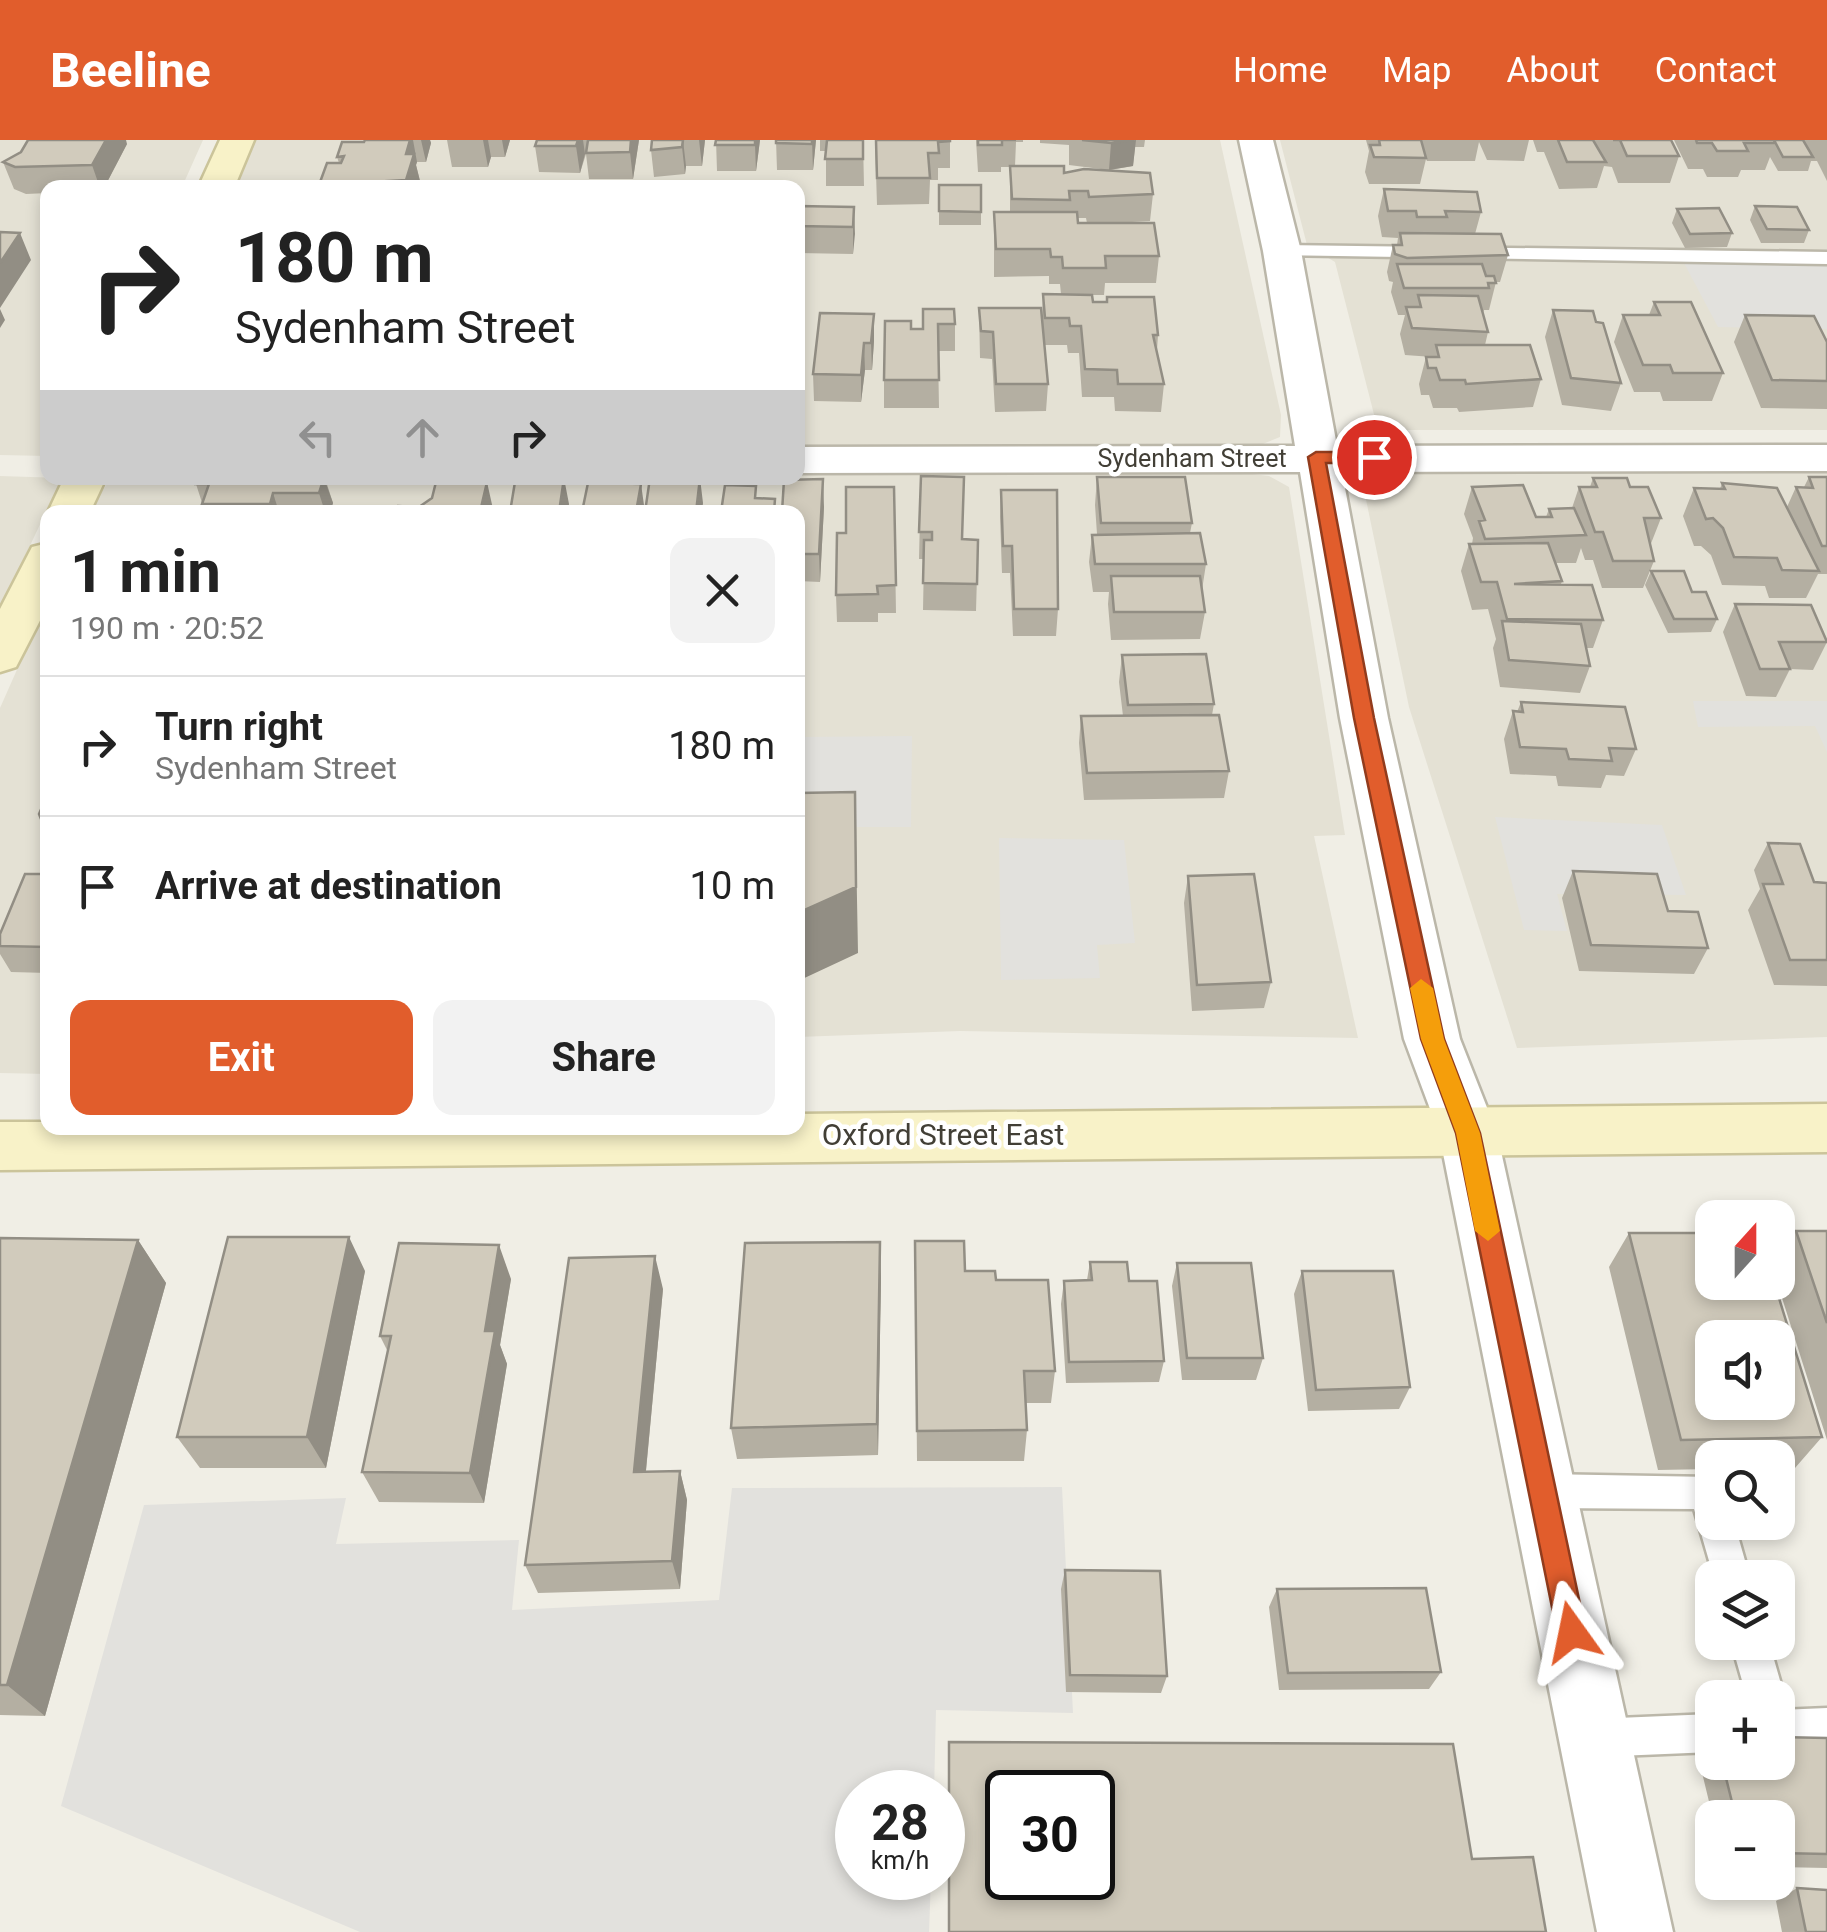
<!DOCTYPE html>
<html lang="en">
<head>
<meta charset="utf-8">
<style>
  :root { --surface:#fff; --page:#f2f2f2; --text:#222; --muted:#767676; --line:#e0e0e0; --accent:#e15d2c }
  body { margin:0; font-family:Roboto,sans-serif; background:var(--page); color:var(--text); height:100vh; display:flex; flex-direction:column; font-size:38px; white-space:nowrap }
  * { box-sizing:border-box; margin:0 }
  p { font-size:32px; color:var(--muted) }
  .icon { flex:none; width:55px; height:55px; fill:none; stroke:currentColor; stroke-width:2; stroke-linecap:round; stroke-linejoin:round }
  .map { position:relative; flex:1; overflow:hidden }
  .panel { position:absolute; left:40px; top:365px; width:765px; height:630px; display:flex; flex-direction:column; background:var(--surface); border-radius:20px; box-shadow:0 5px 15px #0003 }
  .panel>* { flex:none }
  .hud { position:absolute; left:40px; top:40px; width:765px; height:305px; border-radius:20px; box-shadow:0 5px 15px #0003; background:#fff; color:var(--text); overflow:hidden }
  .needle { width:65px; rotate:21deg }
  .tools { position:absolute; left:1695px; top:1060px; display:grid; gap:20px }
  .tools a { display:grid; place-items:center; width:100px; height:100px; border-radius:20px; background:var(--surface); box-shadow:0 5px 15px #0003; font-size:50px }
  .speed { position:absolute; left:835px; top:1630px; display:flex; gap:20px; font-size:50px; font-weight:700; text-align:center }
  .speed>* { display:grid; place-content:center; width:130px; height:130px; border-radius:50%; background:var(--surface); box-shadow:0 5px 15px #0003; line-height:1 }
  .speed small { font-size:25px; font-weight:400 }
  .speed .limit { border:5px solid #111; border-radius:15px; background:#fff; color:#111 }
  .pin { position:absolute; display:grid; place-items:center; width:85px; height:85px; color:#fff; margin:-42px; border:5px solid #fff; border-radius:50%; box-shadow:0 2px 10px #0007 }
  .me { position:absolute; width:110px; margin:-55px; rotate:348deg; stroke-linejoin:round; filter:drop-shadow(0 0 8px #0008) }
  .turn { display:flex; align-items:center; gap:35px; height:210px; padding:0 30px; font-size:45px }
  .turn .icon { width:130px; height:130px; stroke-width:2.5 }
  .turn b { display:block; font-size:70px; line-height:85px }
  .lanes { display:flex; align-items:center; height:95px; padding:0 30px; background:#0003; justify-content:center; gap:50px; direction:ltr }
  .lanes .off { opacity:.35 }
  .round { display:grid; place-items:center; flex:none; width:105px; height:105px; border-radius:20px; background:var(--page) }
  .summary { display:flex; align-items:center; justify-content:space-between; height:170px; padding:0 30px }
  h1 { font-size:60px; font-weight:700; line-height:75px }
  .action { display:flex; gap:20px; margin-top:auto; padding:20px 30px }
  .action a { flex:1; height:115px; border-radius:20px; background:var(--accent); color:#fff; font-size:40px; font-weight:700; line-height:115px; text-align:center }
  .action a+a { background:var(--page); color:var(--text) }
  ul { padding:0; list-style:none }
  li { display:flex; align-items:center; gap:30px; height:140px; padding:0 30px; border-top:2px solid var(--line) }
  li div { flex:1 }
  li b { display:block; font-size:38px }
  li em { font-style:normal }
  header { display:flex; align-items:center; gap:60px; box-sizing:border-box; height:140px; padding:0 50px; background:var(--accent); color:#fff }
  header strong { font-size:48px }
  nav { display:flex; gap:55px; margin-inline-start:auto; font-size:35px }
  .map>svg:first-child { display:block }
  .residential { fill:#e4e1d4 }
  .parking { fill:#e2e1dd }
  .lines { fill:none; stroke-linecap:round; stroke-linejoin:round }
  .lane-casing { stroke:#bbb7a9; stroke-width:5 }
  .street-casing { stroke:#bbb7a9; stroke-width:5 }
  .secondary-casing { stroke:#cbc49a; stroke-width:5 }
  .lane { fill:#fff; fill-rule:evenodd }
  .street { fill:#fff; fill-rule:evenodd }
  .secondary { fill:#f8f2c8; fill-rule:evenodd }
  .wall { fill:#b4afa2; fill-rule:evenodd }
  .shaded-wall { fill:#928e84 }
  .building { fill:#d1cbbc; stroke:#928e84; stroke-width:2.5; fill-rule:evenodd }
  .route { fill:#e15d2c; stroke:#923c1d; stroke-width:2.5 }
  .slow { fill:#f59e0b }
  .labels { text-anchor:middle; stroke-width:9; stroke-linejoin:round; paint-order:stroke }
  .far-street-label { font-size:25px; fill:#423f36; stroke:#fff }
  .street-label { font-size:30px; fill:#423f36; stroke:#fff }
</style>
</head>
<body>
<header>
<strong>Beeline</strong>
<nav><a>Home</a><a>Map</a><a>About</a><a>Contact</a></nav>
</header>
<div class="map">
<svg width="1827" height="1792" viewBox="0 0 1827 1792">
  <rect width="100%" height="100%" fill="#f0eee5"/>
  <!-- residential -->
  <path class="residential" d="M0,0H203L182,47L48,48L47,316L0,315Z
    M253,0H1220L1281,275L1280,297L1258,306L798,307V48H231Z
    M1280,0H1827V290H1378L1335,122L1307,105Z
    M1827,330V897L1517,908L1409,567L1364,350L1366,337L1386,332Z
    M1236,332L1269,336L1289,347L1345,695L1314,696L1358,898L960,891L798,897V372H88L107,344L123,338Z
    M0,336L62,338L0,469Z
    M47,462V934L0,933V568Z"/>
  <!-- parking -->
  <path class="parking" d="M1684,123L1827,124V189L1718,187Z
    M1693,561H1827V612L1815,586L1698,587Z
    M912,596L911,687H798V597Z
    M1495,677L1662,685L1686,755L1557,754L1567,791L1524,790Z
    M999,698L1124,700L1135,803L1097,805L1100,838L1001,840Z
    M1062,1347L1073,1573L936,1570L934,1652H858V1738H931L929,1792H360L61,1666L144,1365L346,1358L336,1404L519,1400L512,1470L719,1460L732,1348Z"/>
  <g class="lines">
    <!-- lane casing -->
    <g class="lane-casing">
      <path id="lane" d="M1282,105L1827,112V124L1275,115L1272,111Z
        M1542,1334L1712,1337V1382H1734L1750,1438H1714L1694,1369L1542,1368L1529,1363L1524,1351L1529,1339Z
        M1731,1502H1769L1785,1558L1780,1570L1827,1568V1606L1778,1608V1558H1747Z
        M1712,1574V1612L1594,1617L1580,1612L1575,1598L1580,1584L1594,1579Z"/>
    </g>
    <!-- street casing -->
    <g class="street-casing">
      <path id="street" d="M1239,0H1273L1301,111L1337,306L1827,305V331L1342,332L1388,578L1460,899L1497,993L1673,1792H1597L1439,993L1404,899L1340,578L1300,332L798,333V307L1295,306L1263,111Z"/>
    </g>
    <!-- secondary casing -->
    <g class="secondary-casing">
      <path id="secondary" d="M220,0H254L234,48H198Z
        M64,338H106L90,372H48Z
        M48,403V465L16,527L0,532V469L32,407Z
        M1827,964V1012L0,1030V982H48V988H798V974Z"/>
    </g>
    <!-- lane -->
    <use href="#lane" class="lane"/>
    <!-- street -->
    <use href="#street" class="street"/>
    <!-- secondary -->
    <use href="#secondary" class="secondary"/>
  </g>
  <!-- wall -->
  <path class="wall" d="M365,0H430L431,3L426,22H417L416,25L420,41L418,48H319V45L339,23L337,17Z
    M447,0H510L505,17H491L488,27H452Z
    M537,0H639L633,39H589L586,14L580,33L539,32L535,6Z
    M652,0H705L702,26H686L685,34L654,37L651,10Z
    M716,0H760L756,31H717Z
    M776,0H816L813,30H777Z
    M820,0H863L864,46H826V11H820Z
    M875,0H950V28H938V40H930L929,64L877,65Z
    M976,0H1023V2H1016L1015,26L1064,33L1153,54L1150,81L1114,83L1159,116L1156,143H1105L1104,155H1092L1093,162H1106L1107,157L1158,195L1157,210L1164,244L1161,272L1115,271L1114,257H1082L1079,213H1068L1067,205H1044L1048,244L1046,271L995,272L992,219L980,218L979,168L1042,180L1043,154H1061L1060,144H1049V136L994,137V72H1010V27H1001V32H978ZM1077,78H1086L1087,83H1078Z
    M1040,0H1145L1144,7H1135L1133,26L1109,30L1069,25V5L1040,3Z
    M1366,0H1529L1524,21L1487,20L1479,2L1475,21H1427L1426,19L1420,44H1369L1365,32L1369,11Z
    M1533,0H1593L1596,5L1593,0H1671L1679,16L1670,43H1618L1612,27L1604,26L1597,48L1559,49L1544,12H1537Z
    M1674,0H1827V41L1817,21H1811L1808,31H1778L1770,17L1765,30H1741L1738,37H1707L1703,29H1688Z
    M127,4L104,48H48V53L26,54L14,49L3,22Z
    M939,45H981V85H939Z
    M1384,49L1481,72L1475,94L1508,115L1500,142H1496L1489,170H1484L1483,173L1488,192L1485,205L1541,239L1533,267L1459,272L1457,268H1433L1429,255H1421L1419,244L1426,217H1433L1405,215L1400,194L1405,175H1398L1391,152L1393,142L1389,141L1387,132L1393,105H1397L1398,98L1382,97L1378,76Z
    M798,66L854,67L853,114L798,113Z
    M1755,66L1809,90L1804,103H1761L1750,80Z
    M1677,69L1732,93L1727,107L1685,108L1672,83Z
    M1654,162L1723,233L1712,261H1663L1660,252H1634L1614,202L1623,175H1649Z
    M923,169L955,184V211H938L939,268H884V240L911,189H923Z
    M1553,170L1596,182L1621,243L1611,271L1562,265L1545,197Z
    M820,173L874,201L872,230H865L861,262L814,261L813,234Z
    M1745,175L1826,200L1827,198V269L1761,268L1734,202Z
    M921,336L962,399L978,400L976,471L923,470L924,419H919Z
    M1097,337L1192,383L1190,393L1206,424L1202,450L1205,472L1200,499L1111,500L1108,464L1109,452H1093L1089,422L1092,395L1097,394L1095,365Z
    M1809,337H1827V434H1818L1806,458H1769L1765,446L1722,445L1711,415L1701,406H1694L1683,376L1694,348L1720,349L1722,343L1787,367L1796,347H1804Z
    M199,338H325L333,363L330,372H205L196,344Z
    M1593,338L1630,347L1661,378L1650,406L1654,421L1643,448H1602L1593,420H1585L1581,408L1576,423H1556L1562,441L1561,444L1603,480L1593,508H1586L1590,526L1580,553L1500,547L1493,508L1496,499L1488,469L1472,470L1461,431L1469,404H1472L1473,398L1464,374L1472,347L1536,377H1546L1549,369L1572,368L1579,347H1590Z
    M894,347L896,473H878V482H837L836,455L846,393Z
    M1001,350L1058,469L1056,496H1013L1010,433H1002L1000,377Z
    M824,367L820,442L798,441V372Z
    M1651,431L1717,479L1711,492L1668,493L1645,445Z
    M1735,464L1827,502L1813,530L1790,529L1776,557L1746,556L1723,492Z
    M1122,515L1214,564L1212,575L1229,631L1224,658L1084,660L1079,603L1081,576H1123L1119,542Z
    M1521,562L1636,609L1624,636L1606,635L1601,648L1558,646L1556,636L1510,634L1504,599L1513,571L1517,572Z
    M1768,703L1814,742L1827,743V846L1774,845L1748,770L1760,749L1754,730Z
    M1573,731L1668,771L1708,808L1694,834L1579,831L1562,758Z
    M48,734V833L11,832L0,814V794Z
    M1188,736L1271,842L1264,868L1192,871L1184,763Z
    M1796,1091H1827V1300L1777,1142L1778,1116Z
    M1629,1093L1822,1297L1795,1328H1778V1318H1712V1329L1658,1330L1609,1127Z
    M0,1098L138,1100L166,1143L45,1576L0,1575Z
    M915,1101L965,1131L996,1140L1055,1231L1051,1263H1026L1027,1290L1024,1321H917Z
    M1090,1122L1164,1221L1159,1242L1066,1243L1061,1164L1064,1141L1087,1140Z
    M1177,1123L1263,1218L1256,1240H1182L1172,1146Z
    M365,1131L326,1328H200L177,1297Z
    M1302,1131L1410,1247L1399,1269L1308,1271L1294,1154Z
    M881,1136L878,1315L737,1319L731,1288Z
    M511,1139L500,1205L507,1224L484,1363L379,1362L362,1332L388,1212L380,1196Z
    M663,1149L646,1331H680L687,1360L680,1449L538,1453L525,1425Z
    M1065,1430L1167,1536L1161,1553L1066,1552L1061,1449Z
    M1277,1449L1441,1532L1429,1549L1279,1550L1269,1467Z
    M1827,1598V1728L1778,1727V1678H1713L1697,1612L1712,1599V1622H1778Z
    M949,1602L1472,1719L1546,1792H948V1632Z
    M1797,1748L1827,1792H1782L1776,1761Z"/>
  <!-- shaded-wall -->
  <path class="shaded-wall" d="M106,0H126L127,4L104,48H100L92,25Z
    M410,0H413L417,22L416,25L420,41L418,48H408L406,40V14Z
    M421,0H430L431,3L426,22Z
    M483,0H488L491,17L488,27Z
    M502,0H510L505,17Z
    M578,0H583L585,14L580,33L576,6Z
    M631,0H639L633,39L630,12Z
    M683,0L686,26L685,34L682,7Z
    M699,0H705L702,26Z
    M755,0H760L756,31L755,5Z
    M812,0H816L813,30Z
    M1136,0L1133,26L1109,30L1111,3Z
    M854,67L855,94L853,114V87Z
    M20,93L31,120L0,168V123Z
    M0,169L5,180L0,188Z
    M874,174V201L872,230L871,203Z
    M864,203L865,230L861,262V235Z
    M324,338L333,363L330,372H325L319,353Z
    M564,338L569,364L568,372H559Z
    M700,338L703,363L702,372H696Z
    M823,339L824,367L820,442L819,414Z
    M487,342L493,369V372H480Z
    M641,344L645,372H636Z
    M273,353L279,372H273L270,364Z
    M855,652L858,813L798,841V773Z
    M349,1097L365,1131L326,1328L307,1297Z
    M138,1100L166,1143L45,1576L7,1545Z
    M880,1102L881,1136L878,1315L877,1284Z
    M499,1105L511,1139L500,1205L507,1224L484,1363L470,1333L485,1191Z
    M655,1116L663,1149L643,1361L634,1332Z
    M680,1331L687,1360L680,1449L672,1421Z"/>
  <!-- building -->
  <path class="building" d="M28,0H106L92,25L15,27L3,22L21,12Z
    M365,0H410L406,14H414L406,40L319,45L327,23H341L344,16L337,17L342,2H364Z
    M537,0H578L576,6H535Z
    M588,0H631L630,12L586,13Z
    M652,0H683L682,7L651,10Z
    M716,0H755V5H715Z
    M776,0H812V4L776,3Z
    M827,0H863V19H825Z
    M876,0H950V1L938,2L939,13H928L930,38H877Z
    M978,0H1016H1002V5H978Z
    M1082,0H1134L1111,3Z
    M1379,0H1421L1426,18L1374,17L1370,5H1380Z
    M1558,0H1593L1606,22H1567Z
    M1613,0H1671L1679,16H1627L1620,0Z
    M1696,0H1774L1775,3H1744L1748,11H1717L1712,3H1697Z
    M1774,0H1803L1813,17H1783Z
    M1010,26H1064V33L1084,29L1150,33L1153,54L1089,57L1088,51H1069L1070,60L1012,59Z
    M939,45H981V72L939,71Z
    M1384,49L1477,52L1481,72L1445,71L1447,77H1417L1416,71H1388Z
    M798,66L854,67L853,87L798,86Z
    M1755,66L1797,67L1809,90L1767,89Z
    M1719,68L1732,93L1690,94L1677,69Z
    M994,72H1077L1078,83H1154L1159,116H1105L1106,128H1063L1062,117H1051L1050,109H996Z
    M0,92L20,93L0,123Z
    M1400,93L1501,94L1508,115L1407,118L1395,114L1393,105H1402Z
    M1397,124H1482L1486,136H1494L1496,143H1488L1489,148H1404Z
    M1043,154L1092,155L1093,162H1107V157H1154L1158,195H1153L1164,244H1118L1117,230L1085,229L1081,186H1070L1069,178H1045Z
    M1418,155L1478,156L1488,192L1412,188L1406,167H1421Z
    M1654,162H1691L1723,233H1673L1670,225H1643L1623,175H1660Z
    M979,168H1041L1048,244H996L993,192L981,191Z
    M923,169H954L955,184H938L939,240H884L885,181H911V189H923Z
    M1553,170L1593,171L1596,182L1603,183L1621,243L1571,238Z
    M820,173L874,174L871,203H864L861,235L813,234Z
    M1745,175L1814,176L1827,202V241L1772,240Z
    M1436,205H1530L1541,239L1466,244L1465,240H1440L1436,228H1428L1426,217H1439Z
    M921,336L964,337L962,399L978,400L977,444L923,443L924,400H932V392H919Z
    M1097,337H1185L1192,383H1101Z
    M1809,337H1827V406H1822L1796,347L1813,348Z
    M199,338H324L319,353H273L270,364H202L209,344H196Z
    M553,338H564L559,372H510L515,342Z
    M589,338H608L606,343L641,344L636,372H582Z
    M650,338H700L696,372H645Z
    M1593,338H1627L1630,347H1648L1661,378H1644L1654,421H1613L1603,392H1595L1579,347H1597Z
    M823,339L819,414H798V372H782L784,340Z
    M436,342H487L480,372H397L398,366L419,367L432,358Z
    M1722,343L1777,348L1819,431L1782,430L1777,418L1734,417L1723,388L1713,378L1706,379L1694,348L1725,349Z
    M725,345L756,346L755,358L775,359L774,372H721Z
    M1523,345L1536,377H1552L1549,369L1574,368L1586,395L1485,399L1479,381L1485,380L1472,347Z
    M846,347H894L896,445L877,446L878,454L836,455L837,393H846Z
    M1001,350H1057L1058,469H1014L1012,406H1003Z
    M1200,393L1206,424H1095L1092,395Z
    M1548,403L1562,441L1514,444L1592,445L1603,480L1507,479L1497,442H1481L1469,404Z
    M1651,431H1684L1692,452H1706L1717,479H1674Z
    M1111,436H1200L1205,472H1114Z
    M1735,464L1811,465L1827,502H1779L1790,529H1760Z
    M1502,481L1581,484L1590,526L1509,520Z
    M1206,514L1214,564L1128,565L1122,515Z
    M1521,562L1625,567L1636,609L1609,608L1612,621L1569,619L1566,609L1520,607L1513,571L1523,572Z
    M1219,575L1229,631L1087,633L1081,576Z
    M855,652L856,747L798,773V653Z
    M48,653V686L43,684L39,674Z
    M1768,703L1800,704L1814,742L1827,743V820H1790L1763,744H1783Z
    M1573,731L1657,734L1668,771L1698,772L1708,808L1591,805Z
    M25,734H48V807L0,806V794Z
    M1254,734L1271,842L1197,845L1188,736Z
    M1796,1091H1827V1183Z
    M1629,1093H1712V1142H1774L1822,1297L1681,1300ZM1712,1198H1778V1262H1712Z
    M228,1097H349L307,1297H177Z
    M0,1098L138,1100L7,1545H0Z
    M915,1101H964L965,1131H995L996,1140H1048L1055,1231H1024L1027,1290L917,1291Z
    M880,1102L877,1284L731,1288L745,1103Z
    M399,1103L499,1105L485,1191H495L470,1333L362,1332L391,1196H380Z
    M655,1116L634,1332L680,1331L672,1421L525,1425L569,1118Z
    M1090,1122H1127L1129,1141H1157L1164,1221L1069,1222L1064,1141L1092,1140Z
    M1177,1123H1251L1263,1218H1187Z
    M1302,1131H1393L1410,1247L1316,1250Z
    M1065,1430L1160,1431L1167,1536L1070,1535Z
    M1426,1448L1441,1532L1288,1533L1277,1449Z
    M1778,1597L1827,1598V1714L1778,1713V1678H1736L1722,1622H1778Z
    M949,1602L1453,1604L1472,1719L1533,1717L1546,1792H949ZM1008,1652H1092V1738H1008Z
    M1797,1748L1827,1750V1792H1806Z"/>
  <!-- route -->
  <path class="route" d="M1316,312H1374L1383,317L1374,323H1326L1374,578L1444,899L1480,993L1586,1492L1581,1502L1572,1507L1562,1502L1557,1492L1456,993L1421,899L1354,578L1308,317Z"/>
  <!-- slow -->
  <path class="slow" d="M1421,839L1433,848L1444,899L1480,993L1500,1091L1488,1101L1475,1091L1456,993L1421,899L1410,848Z"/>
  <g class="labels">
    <!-- far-street labels -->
    <g class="far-street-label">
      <text x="1192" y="327">Sydenham Street</text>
    </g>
    <!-- street labels -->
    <g class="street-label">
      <text x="943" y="1005">Oxford Street East</text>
    </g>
  </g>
</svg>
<div class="tools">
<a><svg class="needle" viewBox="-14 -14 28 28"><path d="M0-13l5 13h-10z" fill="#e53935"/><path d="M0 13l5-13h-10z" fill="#767676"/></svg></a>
<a><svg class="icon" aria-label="sound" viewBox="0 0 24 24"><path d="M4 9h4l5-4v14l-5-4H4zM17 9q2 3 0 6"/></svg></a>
<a><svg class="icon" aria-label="search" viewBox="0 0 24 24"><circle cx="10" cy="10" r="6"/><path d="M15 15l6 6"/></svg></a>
<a><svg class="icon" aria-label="layers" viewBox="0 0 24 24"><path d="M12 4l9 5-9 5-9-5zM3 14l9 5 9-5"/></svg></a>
<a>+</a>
<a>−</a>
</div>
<div class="speed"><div>28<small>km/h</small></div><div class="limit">30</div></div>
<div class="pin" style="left:1374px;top:317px;background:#d93025"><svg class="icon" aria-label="arrive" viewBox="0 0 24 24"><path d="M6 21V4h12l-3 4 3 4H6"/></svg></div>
<svg class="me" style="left:1572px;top:1492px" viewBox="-20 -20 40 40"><path d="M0-17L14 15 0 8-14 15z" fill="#e15d2c" stroke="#fff" stroke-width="4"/></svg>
<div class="hud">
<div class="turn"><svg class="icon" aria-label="right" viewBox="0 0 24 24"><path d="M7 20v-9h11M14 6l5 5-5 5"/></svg><div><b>180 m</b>Sydenham Street</div></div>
<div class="lanes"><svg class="icon off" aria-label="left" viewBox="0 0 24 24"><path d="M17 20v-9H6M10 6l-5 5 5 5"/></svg><svg class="icon off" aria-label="ahead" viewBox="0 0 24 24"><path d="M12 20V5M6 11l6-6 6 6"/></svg><svg class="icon" aria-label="right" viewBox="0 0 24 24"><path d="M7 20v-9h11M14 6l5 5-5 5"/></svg></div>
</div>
<section class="panel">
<div class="summary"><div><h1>1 min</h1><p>190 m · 20:52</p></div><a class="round"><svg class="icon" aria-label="close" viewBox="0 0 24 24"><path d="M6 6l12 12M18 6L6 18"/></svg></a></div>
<ul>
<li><svg class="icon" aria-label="right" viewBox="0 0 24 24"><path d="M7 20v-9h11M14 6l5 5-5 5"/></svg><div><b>Turn right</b><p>Sydenham Street</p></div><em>180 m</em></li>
<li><svg class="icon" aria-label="arrive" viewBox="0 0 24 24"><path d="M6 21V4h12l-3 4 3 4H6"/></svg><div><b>Arrive at destination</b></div><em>10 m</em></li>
</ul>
<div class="action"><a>Exit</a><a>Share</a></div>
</section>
</div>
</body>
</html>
